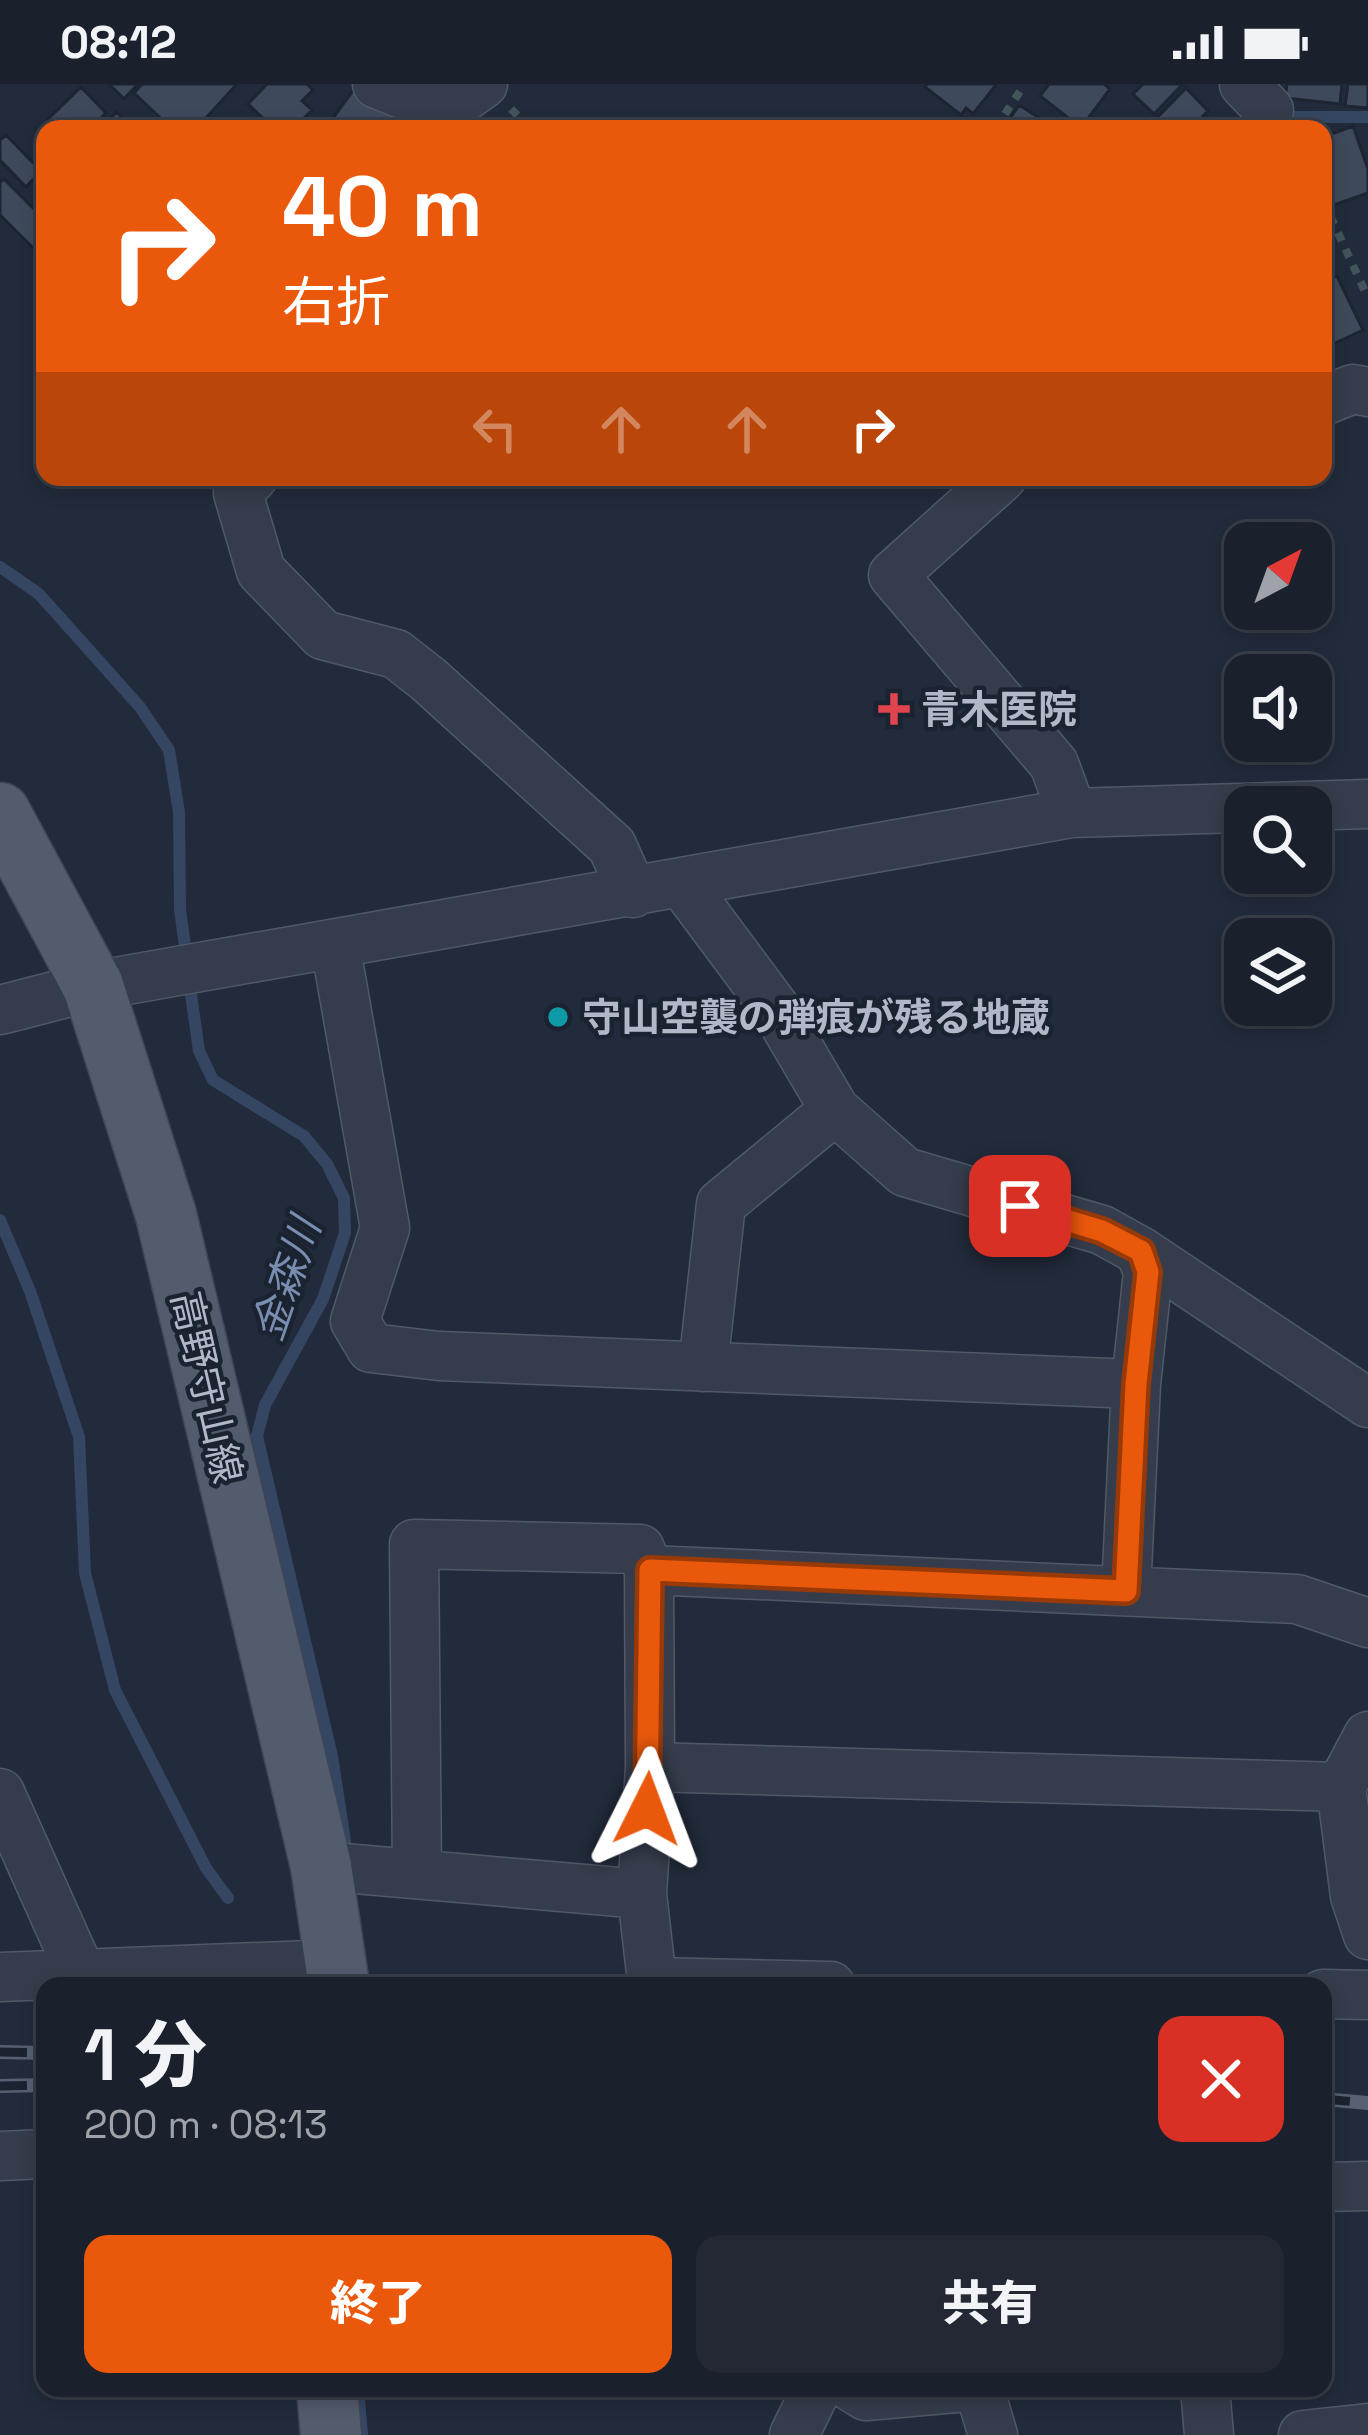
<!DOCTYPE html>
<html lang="ja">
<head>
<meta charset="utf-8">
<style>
  :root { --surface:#1a202c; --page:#232834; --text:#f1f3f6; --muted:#9fa3a9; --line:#383e48; --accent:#ea580c }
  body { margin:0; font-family:"Space Grotesk","Noto Sans JP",sans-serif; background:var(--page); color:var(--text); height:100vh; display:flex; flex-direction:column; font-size:45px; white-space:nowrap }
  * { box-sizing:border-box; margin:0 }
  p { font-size:39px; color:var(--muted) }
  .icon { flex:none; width:66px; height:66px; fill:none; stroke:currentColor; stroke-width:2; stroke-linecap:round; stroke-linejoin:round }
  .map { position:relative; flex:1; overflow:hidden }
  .drawer { position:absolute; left:36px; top:1893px; width:1296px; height:420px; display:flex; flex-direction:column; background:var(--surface); border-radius:24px; box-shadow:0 6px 18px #0003,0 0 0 3px var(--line) }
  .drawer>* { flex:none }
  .banner { position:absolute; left:36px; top:36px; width:1296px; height:366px; border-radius:24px; box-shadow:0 6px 18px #0003,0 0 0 3px var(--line); background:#ea580c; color:#fff; overflow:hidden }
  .needle { width:78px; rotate:41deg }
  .buttons { position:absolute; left:1224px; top:438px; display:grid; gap:24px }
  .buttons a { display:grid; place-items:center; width:108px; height:108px; border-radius:24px; background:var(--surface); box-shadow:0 6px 18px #0003,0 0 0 3px var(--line); font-size:60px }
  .pin { position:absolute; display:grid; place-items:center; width:102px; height:102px; color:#fff; margin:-51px; border-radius:24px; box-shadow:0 6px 18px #0006 }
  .me { position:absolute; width:132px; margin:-66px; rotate:3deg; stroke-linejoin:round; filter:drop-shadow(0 0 9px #0008) }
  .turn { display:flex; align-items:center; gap:42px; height:252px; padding:0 48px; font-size:54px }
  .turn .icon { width:156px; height:156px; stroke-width:2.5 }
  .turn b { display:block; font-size:84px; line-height:102px }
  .lanes { display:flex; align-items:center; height:114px; padding:0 48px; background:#0003; justify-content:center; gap:60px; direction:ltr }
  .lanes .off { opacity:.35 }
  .round { display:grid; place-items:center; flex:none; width:126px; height:126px; border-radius:24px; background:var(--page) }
  .overview { display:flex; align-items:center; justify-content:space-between; height:204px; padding:0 48px }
  h1 { font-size:72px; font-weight:800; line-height:90px }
  .button { display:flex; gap:24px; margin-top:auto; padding:24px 48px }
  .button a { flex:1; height:138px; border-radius:24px; background:var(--accent); color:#fff; font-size:48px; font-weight:800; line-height:138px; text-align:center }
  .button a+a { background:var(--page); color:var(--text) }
  .status { display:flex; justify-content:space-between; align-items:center; height:84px; padding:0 60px; background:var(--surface); direction:ltr }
  .status svg { height:33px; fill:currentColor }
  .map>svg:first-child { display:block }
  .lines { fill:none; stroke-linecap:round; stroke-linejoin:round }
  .stream { stroke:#354663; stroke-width:12 }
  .building { fill:#3e495b; stroke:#1d2432; stroke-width:3 }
  .minor-casing { stroke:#515866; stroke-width:51 }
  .major-casing { stroke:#3f4654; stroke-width:63 }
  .path { stroke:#41555a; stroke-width:8; stroke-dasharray:9 9; stroke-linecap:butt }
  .minor { stroke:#353d4c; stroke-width:48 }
  .major { stroke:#535c6c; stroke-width:60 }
  .rail-casing { stroke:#576173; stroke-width:14 }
  .rail { stroke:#1b2230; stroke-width:9; stroke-dasharray:27; stroke-linecap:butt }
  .route-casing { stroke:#983908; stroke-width:30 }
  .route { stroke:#ea580c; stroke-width:21 }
  .health-dot { fill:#e0444e; stroke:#1b2230; stroke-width:4.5 }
  .culture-dot { fill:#0f9aa8; stroke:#1b2230; stroke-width:4.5 }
  .labels { text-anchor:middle; stroke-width:9; stroke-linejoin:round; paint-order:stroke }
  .poi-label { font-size:39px; font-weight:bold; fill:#b1b8c7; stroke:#1b2230; text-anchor:start }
  .street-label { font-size:39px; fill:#b1b8c7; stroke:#1b2230 }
  .water-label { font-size:42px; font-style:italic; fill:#788db0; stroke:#1b2230 }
</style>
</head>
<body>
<div class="status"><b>08:12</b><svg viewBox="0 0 49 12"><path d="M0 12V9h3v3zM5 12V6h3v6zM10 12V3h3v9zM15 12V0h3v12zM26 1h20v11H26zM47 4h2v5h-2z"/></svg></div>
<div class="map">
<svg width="1368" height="2351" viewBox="0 0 1368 2351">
  <rect width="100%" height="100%" fill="#222b3b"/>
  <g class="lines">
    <!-- stream -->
    <path class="stream" d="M1280,33H1368
      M0,483L39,510L140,623L169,666L179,728L180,826L187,876
      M189,896L199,967L213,996L304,1052L327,1080L344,1114L345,1149L323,1215L265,1321L257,1352L332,1672L346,1764
      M0,1136L30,1207L79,1353L85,1489L115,1606L206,1784L228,1814
      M358,2304L362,2351"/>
  </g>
  <!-- building -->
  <path class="building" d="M109,0H138L124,15Z
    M142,0H237L196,45H172L134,9Z
    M267,0H307L313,6L302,17L312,26L293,45H274L248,20Z
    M927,0H994L996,1L973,30L966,24L961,31L925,3Z
    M1049,0H1104L1110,5L1081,44L1040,12Z
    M1143,0H1183L1154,30L1133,10Z
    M1287,0H1342L1340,20L1285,14Z
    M1348,0H1368V24L1345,22Z
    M81,3L106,29L90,45H56L47,36Z
    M1186,4L1208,27L1203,32L1217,45H1146Z
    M354,5L406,41L403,45H340L330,38Z
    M1019,21L1057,45H1003Z
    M116,28L135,45H102Z
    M1353,42L1368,85V109L1334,121L1323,87V53Z
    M6,51L41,87L26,103L0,76V56Z
    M4,95L37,128L42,123L45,126V176L0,131V98Z
    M1337,192L1363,246L1333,260L1323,239V199Z"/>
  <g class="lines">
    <!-- minor casing -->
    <g class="minor-casing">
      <path id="minor" d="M377,0L445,27
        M1244,0L1269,26
        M439,45L445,27L483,0
        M1323,317L1353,305L1368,308
        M253,393L238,409L261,487L323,551L396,570L428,595L612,762L633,809
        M1002,393L893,491L1054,680L1072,729
        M682,799L775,924L835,1026L905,1088L1102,1146L1140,1167L1148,1188L1136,1300L1126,1507
        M335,860L385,1144L355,1237L371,1264L439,1272L1136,1300
        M0,926L93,902L1072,729L1368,720
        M1140,1167L1368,1319
        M703,1283L721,1120L835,1026
        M1368,1652L1341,1703L1355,1812L1368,1851
        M650,1683L1341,1703
        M0,1709L81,1890
        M321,1782L642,1810
        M417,1790L414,1460L640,1465L649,1486
        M0,1893L336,1880
        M831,1902L652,1898L642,1810L650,1683L649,1486L1297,1515L1368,1539
        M1323,1910L1368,1911
        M0,2072L45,2070
        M1323,2103L1368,2102
        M853,2304L866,2312L956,2304
        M979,2304L993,2351
        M1205,2304L1209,2351
        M794,2351L817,2304
        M1303,2351L1368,2344"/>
    </g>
    <!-- major casing -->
    <g class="major-casing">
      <path id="major" d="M0,729L93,902L166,1131L321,1782L339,1902
        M327,2304L331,2351"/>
    </g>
    <!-- path -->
    <path class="path" d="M511,25L531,45
      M995,45L1025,0
      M1323,116L1368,214"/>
    <!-- minor -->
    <use href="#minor" class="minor"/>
    <!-- major -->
    <use href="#major" class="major"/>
    <!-- rail casing -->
    <g class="rail-casing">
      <path id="rail" d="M0,1968L45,1969
        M0,2002L45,2001
        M1323,2015L1368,2019"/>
    </g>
    <!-- rail -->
    <use href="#rail" class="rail"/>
  </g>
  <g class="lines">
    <!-- route casing -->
    <g class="route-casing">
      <path id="route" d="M647,1725L650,1486L1126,1507L1136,1300L1148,1188L1141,1167L1102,1147L1020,1122"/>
    </g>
    <!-- route -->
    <use href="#route" class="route"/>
  </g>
  <!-- markers -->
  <path class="health-dot" d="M888 607h12v12h12v12h-12v12h-12v-12h-12v-12h12z"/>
  <circle class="culture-dot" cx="558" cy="933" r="12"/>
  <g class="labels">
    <!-- poi labels -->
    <g class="poi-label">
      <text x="921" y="639">青木医院</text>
      <text x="582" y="947">守山空襲の弾痕が残る地蔵</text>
    </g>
    <!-- street labels -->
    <g class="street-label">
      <text transform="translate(207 1303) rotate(77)" y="14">高野守山線</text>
    </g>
    <!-- water labels -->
    <g class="water-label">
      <text transform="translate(286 1195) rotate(-71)" y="15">金森川</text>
    </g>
  </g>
</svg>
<div class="buttons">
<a><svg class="needle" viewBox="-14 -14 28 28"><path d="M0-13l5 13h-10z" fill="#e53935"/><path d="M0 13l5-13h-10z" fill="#9fa3a9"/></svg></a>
<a><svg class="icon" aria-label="sound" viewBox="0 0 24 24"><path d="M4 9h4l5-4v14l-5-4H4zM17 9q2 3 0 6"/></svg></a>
<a><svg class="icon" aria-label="search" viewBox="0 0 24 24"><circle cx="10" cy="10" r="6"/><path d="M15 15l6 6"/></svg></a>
<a><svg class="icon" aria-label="layers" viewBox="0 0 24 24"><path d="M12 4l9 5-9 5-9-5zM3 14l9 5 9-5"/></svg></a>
</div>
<div class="pin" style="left:1020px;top:1122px;background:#d93025"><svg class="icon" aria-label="arrive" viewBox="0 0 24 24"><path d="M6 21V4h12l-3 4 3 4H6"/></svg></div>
<svg class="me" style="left:647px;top:1725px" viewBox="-20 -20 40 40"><path d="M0-17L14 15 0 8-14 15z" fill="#ea580c" stroke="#fff" stroke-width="4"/></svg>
<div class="banner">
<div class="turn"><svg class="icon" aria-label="right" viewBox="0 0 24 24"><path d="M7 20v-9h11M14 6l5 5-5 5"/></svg><div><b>40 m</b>右折</div></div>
<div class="lanes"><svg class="icon off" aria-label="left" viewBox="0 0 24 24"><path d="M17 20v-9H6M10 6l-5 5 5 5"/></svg><svg class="icon off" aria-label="ahead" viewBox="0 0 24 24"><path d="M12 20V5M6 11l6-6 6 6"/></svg><svg class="icon off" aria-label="ahead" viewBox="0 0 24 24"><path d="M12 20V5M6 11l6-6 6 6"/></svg><svg class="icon" aria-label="right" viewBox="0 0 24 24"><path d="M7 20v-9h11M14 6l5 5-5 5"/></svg></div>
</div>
<section class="drawer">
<div class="overview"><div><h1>1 分</h1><p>200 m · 08:13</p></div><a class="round" style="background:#d93025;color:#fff"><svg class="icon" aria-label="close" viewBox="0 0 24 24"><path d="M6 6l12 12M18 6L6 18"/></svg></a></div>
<div class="button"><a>終了</a><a>共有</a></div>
</section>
</div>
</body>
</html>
